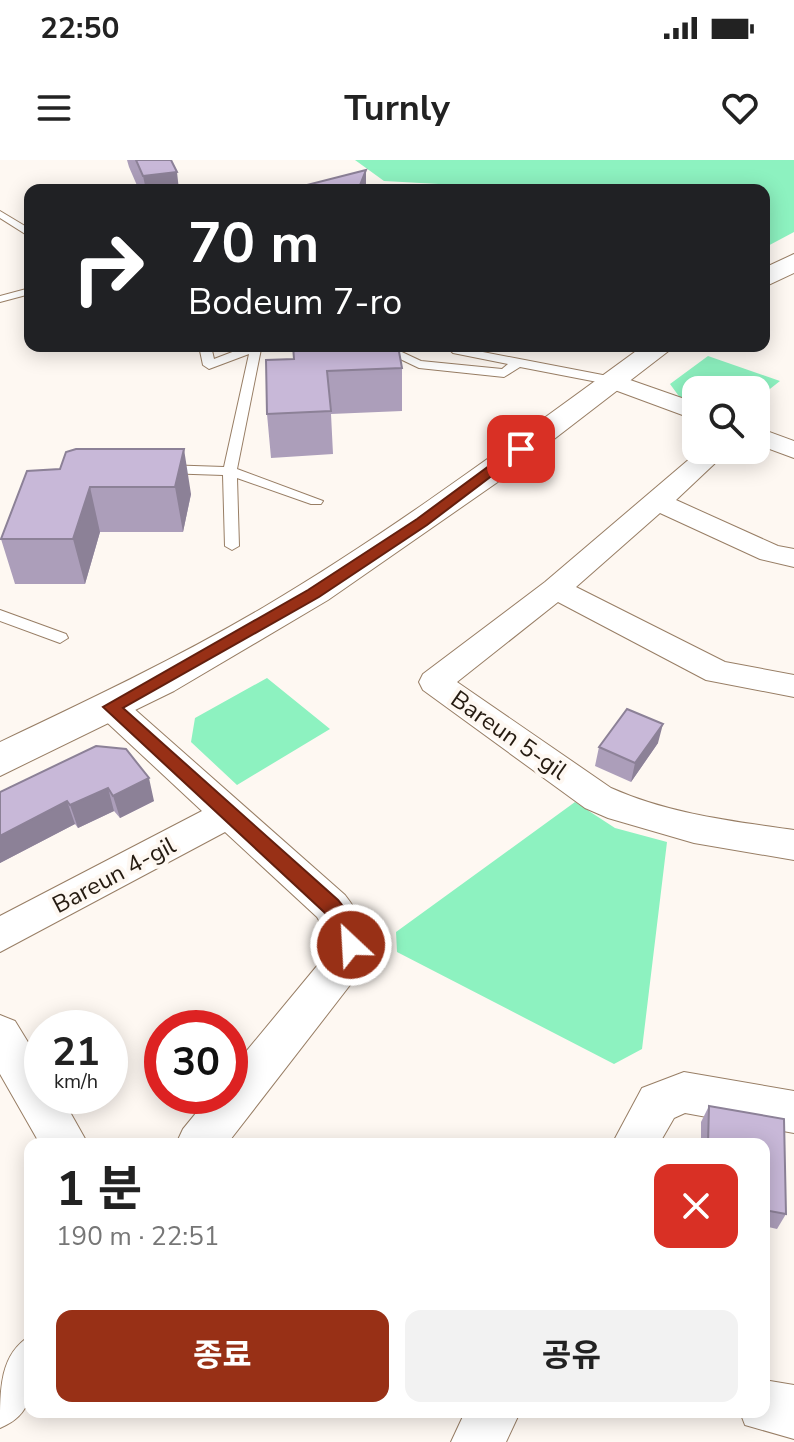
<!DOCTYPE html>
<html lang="ko">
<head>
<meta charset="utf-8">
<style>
  :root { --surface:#fff; --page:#f2f2f2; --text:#222; --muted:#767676; --accent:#983016 }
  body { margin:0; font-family:"Nunito Sans","Noto Sans KR",sans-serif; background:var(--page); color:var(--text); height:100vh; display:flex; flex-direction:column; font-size:30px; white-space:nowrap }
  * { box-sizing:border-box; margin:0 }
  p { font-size:26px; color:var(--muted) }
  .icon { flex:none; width:44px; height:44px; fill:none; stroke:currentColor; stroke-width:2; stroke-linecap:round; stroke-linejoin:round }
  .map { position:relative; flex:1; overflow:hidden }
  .panel { position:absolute; left:24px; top:978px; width:746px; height:280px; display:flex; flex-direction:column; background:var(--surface); border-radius:16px; box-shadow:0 4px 20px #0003 }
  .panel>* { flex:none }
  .guide { position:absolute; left:24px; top:24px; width:746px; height:168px; border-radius:16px; box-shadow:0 4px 20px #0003; background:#202124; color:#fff; overflow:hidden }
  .tools { position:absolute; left:682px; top:216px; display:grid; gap:16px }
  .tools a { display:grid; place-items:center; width:88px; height:88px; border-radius:16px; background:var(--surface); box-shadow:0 4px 20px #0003; font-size:40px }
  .speed { position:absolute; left:24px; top:850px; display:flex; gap:16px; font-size:40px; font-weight:700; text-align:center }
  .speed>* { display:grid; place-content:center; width:104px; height:104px; border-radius:50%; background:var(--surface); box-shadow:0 4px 20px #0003; line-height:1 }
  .speed small { font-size:20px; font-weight:400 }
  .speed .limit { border:12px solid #d22; background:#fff; color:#111 }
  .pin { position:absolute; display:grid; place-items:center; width:68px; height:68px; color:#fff; margin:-34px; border-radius:16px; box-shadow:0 4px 12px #0006 }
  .me { position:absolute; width:88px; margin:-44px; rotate:335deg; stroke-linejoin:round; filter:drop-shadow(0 0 6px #0008) }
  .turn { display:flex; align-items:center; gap:28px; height:168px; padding:0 32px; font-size:36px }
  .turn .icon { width:104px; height:104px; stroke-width:2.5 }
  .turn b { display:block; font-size:56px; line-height:68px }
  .round { display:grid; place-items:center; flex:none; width:84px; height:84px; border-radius:16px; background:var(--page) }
  .summary { display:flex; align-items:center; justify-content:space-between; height:136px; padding:0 32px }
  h1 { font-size:48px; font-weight:700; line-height:60px }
  .primary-button { display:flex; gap:16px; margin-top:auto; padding:16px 32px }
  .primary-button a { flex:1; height:92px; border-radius:16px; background:var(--accent); color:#fff; font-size:32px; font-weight:700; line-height:92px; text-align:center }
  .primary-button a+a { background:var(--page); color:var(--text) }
  .status { display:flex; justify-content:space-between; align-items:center; height:56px; padding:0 40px; background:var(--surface); direction:ltr }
  .status svg { height:22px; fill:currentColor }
  header { display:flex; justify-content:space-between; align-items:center; height:104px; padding:0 32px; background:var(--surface); font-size:36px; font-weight:700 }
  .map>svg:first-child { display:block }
  .green { fill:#8df2c0 }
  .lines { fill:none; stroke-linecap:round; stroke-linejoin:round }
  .service-casing { stroke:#987e65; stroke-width:2 }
  .minor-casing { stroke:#987e65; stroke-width:2 }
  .tertiary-casing { stroke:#987e65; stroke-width:2 }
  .service { fill:#fff; fill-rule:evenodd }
  .minor { fill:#fff; fill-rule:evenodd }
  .tertiary { fill:#fff; fill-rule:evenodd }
  .wall { fill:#ac9eba }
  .shaded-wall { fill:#8c8197 }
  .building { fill:#c8b8d8; stroke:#8c8197; stroke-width:2 }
  .route { fill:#983016; stroke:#631f0e; stroke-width:2 }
  .labels { text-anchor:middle; stroke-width:8; stroke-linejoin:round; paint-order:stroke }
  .street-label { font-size:24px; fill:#251b11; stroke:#fef8f2 }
</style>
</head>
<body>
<div class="status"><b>22:50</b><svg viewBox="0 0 49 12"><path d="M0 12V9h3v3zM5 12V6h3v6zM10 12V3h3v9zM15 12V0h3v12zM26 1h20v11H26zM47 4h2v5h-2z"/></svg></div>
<header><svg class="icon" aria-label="menu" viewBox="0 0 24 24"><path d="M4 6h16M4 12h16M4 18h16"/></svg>Turnly<svg class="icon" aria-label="heart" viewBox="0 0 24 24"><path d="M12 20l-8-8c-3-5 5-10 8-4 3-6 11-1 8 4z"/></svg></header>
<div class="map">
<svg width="794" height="1282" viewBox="0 0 794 1282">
  <rect width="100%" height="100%" fill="#fef8f2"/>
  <!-- green -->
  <path class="green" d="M355,0H794V72L764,88V30H477L475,26L384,21Z
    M708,196L780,221L756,240V230H696V244L681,239L670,224Z
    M267,518L330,569L237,625L191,582L195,558Z
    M575,642L615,668L667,682L642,889L614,904L397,792L396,772Z"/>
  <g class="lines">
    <!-- service casing -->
    <g class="service-casing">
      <path id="service" d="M0,51L30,69V77L0,58Z
        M30,128V134L0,142V136Z
        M199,186H211L214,199L248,186H265L261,189L237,309L323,341L321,344H311L237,318L239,386L232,390L225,386L223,315L164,313L157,309L164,305L224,307L249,194L209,209L203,205Z
        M373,186H389L421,201L502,209L508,204L453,193L451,191L457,187L613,217L619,221L613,225L520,207L504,217L419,208Z
        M0,450L66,474L68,478L60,483L0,461Z"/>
    </g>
    <!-- minor casing -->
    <g class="minor-casing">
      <path id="minor" d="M613,214L696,243V260L604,226L601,221Z
        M756,267L794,281V298L756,284Z
        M700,290H729L676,340L778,386L794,389V407L760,399L660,353L576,427L725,502L794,515V537L706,520L558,442L457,522L611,628C669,654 731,661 794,670V700L694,683L608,658L585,648L423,530L419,522L423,514L545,422Z
        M111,535L123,539L345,735C366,762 373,784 357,816L227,984H176L183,969L210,936H230V911L326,795L327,774L317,757L225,672L0,792V756L202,651L99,555L94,547L99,539Z
        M0,855L15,861L42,905V936H61L88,984H40L0,914Z
        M684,912L794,931V973L685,953L674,958L659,984H612L642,928Z
        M30,1176C30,1216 42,1251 0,1268C0,1228 0,1194 30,1176Z
        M764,1220L794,1225V1279L745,1265L740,1252H764Z
        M465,1252H520L506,1282H451Z"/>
    </g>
    <!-- tertiary casing -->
    <g class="tertiary-casing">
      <path id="tertiary" d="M794,94V113L764,127V108Z
        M643,186H675L502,319L328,440L174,531L0,616V582C89,540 179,497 264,447C396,369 519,276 643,186Z"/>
    </g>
    <!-- service -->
    <use href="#service" class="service"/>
    <!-- minor -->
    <use href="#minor" class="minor"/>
    <!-- tertiary -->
    <use href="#tertiary" class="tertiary"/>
  </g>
  <!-- wall -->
  <path class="wall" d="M127,0H171L179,30H139L129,7Z
    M266,200L402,208V251L331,254L333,294L271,298L267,254Z
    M76,289L191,334L183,372H100L85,424H15L1,379Z
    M658,583L631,622L595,606L599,587Z
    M96,586L154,641L120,658L114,651L78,668L75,664L0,703V632Z
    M709,946L784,959L786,1054L777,1069L764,1066V984H701V962Z"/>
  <!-- shaded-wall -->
  <path class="shaded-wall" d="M366,10V30H358Z
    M177,12L179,30H146L143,16Z
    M184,289L191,334L183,372L175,327Z
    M90,327L100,372L85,424L73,379Z
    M663,564L658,583L631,622L635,603Z
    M149,618L154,641L120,658L113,636Z
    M108,628L114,651L78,668L70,645Z
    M67,641L75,664L0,703V676Z"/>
  <!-- building -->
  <path class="building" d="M136,0H171L177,12L143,16Z
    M366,10L358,30H297L295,28Z
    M293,186H398L402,208L327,211L331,251L267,254L266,200L294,199Z
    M76,289H184L175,327H90L73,379H1L27,311L60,309L66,292Z
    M627,549L663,564L635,603L599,587Z
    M96,586L126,589L149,618L113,636L108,628L70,645L67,641L0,676V632Z
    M709,946L784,959L786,1054L764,1050V984H708Z"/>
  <!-- route -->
  <path class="route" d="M516,286L527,289L427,365L319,437L123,548L338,740L354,760L361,785L351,794L343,791L338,768L324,752L103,547L308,430L417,359Z"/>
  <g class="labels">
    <!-- street labels -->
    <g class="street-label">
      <text transform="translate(509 575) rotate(35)" y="8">Bareun 5-gil</text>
      <text transform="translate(114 715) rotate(-28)" y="8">Bareun 4-gil</text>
    </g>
  </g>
</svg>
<div class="tools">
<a><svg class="icon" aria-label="search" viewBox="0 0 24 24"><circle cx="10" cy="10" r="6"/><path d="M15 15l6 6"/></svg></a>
</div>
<div class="speed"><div>21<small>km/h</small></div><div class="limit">30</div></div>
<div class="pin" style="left:521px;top:289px;background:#d93025"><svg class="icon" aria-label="arrive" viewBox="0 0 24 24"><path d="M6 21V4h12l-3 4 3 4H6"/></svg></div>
<svg class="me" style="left:351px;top:785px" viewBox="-20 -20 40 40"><circle r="17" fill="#983016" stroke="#fff" stroke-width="3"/><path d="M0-11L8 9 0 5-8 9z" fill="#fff"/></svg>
<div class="guide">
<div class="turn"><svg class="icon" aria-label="right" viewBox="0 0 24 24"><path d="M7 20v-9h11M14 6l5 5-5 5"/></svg><div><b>70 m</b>Bodeum 7-ro</div></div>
</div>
<section class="panel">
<div class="summary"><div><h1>1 분</h1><p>190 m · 22:51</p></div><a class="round" style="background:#d93025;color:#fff"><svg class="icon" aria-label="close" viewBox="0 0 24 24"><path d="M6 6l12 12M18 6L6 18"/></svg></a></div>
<div class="primary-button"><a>종료</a><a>공유</a></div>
</section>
</div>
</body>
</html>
